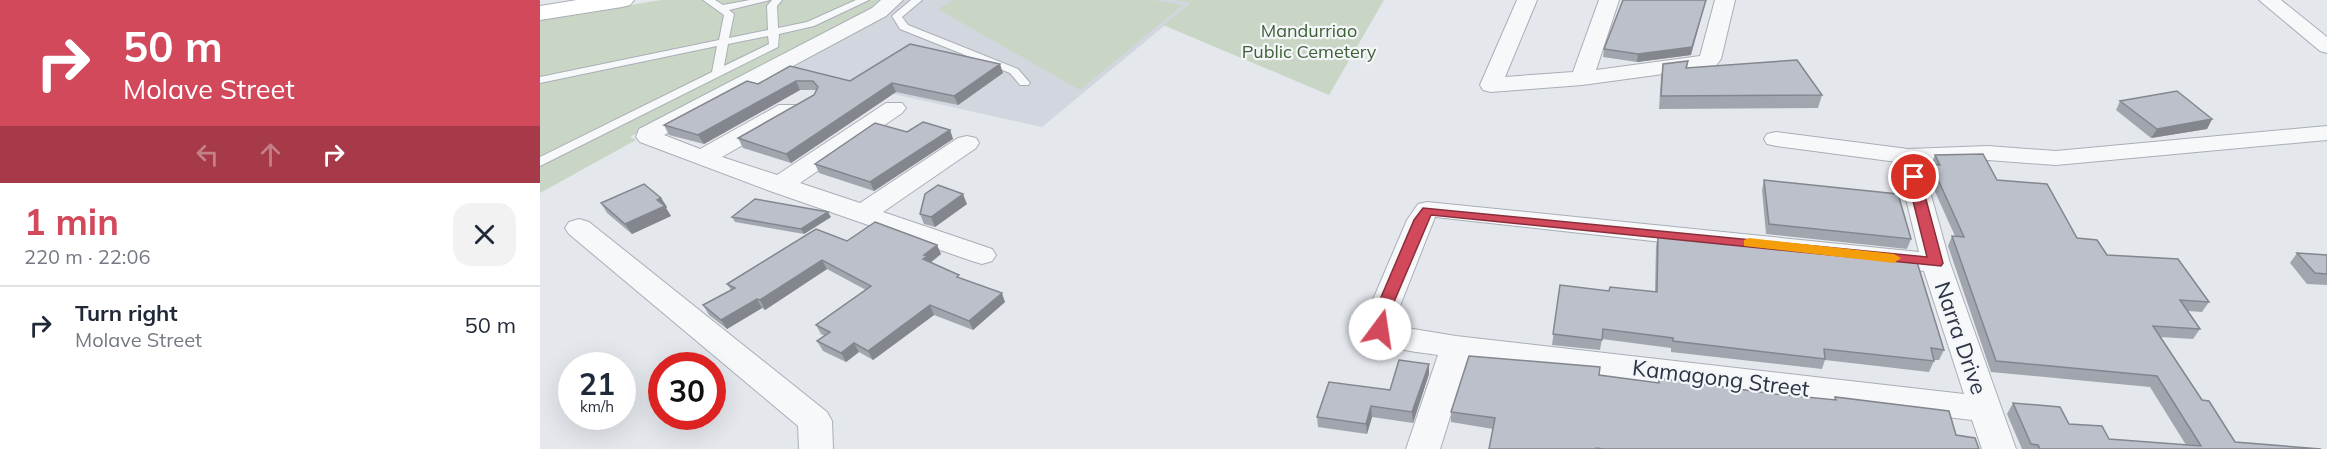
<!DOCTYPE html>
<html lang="en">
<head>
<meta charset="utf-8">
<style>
  :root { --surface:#fff; --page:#f2f2f3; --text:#1f2937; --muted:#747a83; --line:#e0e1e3; --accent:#d1495b }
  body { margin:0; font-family:Mulish,sans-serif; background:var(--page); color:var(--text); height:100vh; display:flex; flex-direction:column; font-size:22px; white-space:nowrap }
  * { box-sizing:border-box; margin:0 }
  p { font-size:20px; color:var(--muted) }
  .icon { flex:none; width:33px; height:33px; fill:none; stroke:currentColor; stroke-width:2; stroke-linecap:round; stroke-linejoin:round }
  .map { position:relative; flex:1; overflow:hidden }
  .details { display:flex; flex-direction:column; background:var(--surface); width:540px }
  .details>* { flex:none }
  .banner { background:#d1495b; color:#fff; overflow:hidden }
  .speed { position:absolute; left:18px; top:352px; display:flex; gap:12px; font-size:30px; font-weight:700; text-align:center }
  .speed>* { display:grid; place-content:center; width:78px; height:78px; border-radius:50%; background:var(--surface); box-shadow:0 6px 24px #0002; line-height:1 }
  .speed small { font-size:15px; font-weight:400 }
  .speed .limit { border:9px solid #d22; background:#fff; color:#111 }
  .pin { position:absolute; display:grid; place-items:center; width:51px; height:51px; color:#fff; margin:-26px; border:3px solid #fff; border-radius:50%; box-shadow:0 2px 6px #0007 }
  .me { position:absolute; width:66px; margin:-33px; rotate:14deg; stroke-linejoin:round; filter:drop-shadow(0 0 4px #0008) }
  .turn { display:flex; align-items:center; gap:21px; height:126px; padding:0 24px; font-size:27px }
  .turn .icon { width:78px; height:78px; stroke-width:2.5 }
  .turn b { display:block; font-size:42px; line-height:51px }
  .lanes { display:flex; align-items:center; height:57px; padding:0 24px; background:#0003; justify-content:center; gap:30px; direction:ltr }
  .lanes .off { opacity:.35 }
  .round { display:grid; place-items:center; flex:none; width:63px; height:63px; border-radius:18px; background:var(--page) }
  .head { display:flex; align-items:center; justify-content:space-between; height:102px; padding:0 24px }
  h1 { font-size:36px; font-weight:700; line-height:45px; color:var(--accent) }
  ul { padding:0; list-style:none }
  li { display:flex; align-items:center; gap:18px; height:78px; padding:0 24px; border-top:2px solid var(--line) }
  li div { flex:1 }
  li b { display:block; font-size:22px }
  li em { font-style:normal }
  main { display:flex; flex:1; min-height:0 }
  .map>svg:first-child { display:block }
  .built { fill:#d2d6de }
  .green { fill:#c9d6c5 }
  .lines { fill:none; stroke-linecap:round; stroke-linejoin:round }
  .lane-casing { stroke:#a9aeb7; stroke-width:2 }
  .street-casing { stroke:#a9aeb7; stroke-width:2 }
  .secondary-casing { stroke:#a9aeb7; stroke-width:2 }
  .lane { fill:#f7f8fa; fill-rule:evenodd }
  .street { fill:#f7f8fa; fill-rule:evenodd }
  .secondary { fill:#fff; fill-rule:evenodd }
  .wall { fill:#a1a5ae }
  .shaded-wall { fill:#83868d }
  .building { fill:#bbc0ca; stroke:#83868d; stroke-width:1.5 }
  .route { fill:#d1495b; stroke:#882f3b; stroke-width:1.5 }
  .slow { fill:#f59e0b }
  .labels { text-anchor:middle; stroke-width:4.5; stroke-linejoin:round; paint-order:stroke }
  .far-park-label { font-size:18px; fill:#3f6138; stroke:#f4f6f9 }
  .street-label { font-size:22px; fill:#2b3445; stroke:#f4f6f9 }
</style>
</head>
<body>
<main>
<section class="details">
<div class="banner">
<div class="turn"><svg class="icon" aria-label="right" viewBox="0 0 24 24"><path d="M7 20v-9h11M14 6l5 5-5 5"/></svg><div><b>50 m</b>Molave Street</div></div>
<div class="lanes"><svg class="icon off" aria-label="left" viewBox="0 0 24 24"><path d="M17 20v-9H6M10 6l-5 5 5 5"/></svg><svg class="icon off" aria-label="ahead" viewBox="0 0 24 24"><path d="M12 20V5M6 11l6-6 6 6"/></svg><svg class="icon" aria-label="right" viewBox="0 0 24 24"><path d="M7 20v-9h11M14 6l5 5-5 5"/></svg></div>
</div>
<div class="head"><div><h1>1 min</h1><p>220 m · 22:06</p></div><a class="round"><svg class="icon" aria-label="close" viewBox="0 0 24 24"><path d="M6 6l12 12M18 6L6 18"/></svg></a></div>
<ul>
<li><svg class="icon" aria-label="right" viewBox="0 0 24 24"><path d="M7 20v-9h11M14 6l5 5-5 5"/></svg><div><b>Turn right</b><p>Molave Street</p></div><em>50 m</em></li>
</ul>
</section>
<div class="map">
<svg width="1787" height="449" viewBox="0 0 1787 449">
  <rect width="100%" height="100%" fill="#e4e7ec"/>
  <!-- built -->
  <path class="built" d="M360,0H631L652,3L502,127L237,68L357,6Z"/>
  <!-- green -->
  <path class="green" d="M121,0H344L340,7L90,137L96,140L0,193V20Z
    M413,0H613L643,5L540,90L398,9Z
    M631,0H844L789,95L623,25L651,3Z"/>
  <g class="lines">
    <!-- lane casing -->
    <g class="lane-casing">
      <path id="lane" d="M163,0H175L183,5L210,0H230L189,10L194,14L189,38L228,30L227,6L232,0H242L237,6L238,28L267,22L316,0H329L274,26L239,34L238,47L0,166V157L172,72L177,46L0,83V77L179,40L184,15ZM228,36L229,44L184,66L188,44Z
        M371,0H382L362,17L368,25L478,69L490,83L488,85H480L470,73L360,29L352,16Z"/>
    </g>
    <!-- street casing -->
    <g class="street-casing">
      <path id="street" d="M341,0H363L346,16L124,135L160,149L239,105H255L259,110L255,115L182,157L237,175L346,103H362L366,108L362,113L260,183L320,203L418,138L427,136L436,138L439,143L436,148L343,212L452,249L456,255L452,261L442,264L432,261L230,191L100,142L96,137L99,129L332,8Z
        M977,0H997L965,77L1033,72L1059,0H1079L1056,70L1160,56L1175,0H1195L1181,59L1175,67L1042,85L951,92L943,90L940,85Z
        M1719,0H1741L1787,37V53L1780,51Z
        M1787,126V140L1516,165L1448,160L1382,163L1410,263L1476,449H1442L1432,420L928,360L900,449H866L898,355C880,352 832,349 826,330C824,326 826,321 826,316L867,220L878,204L887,202L1379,252L1357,162L1236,146L1227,144L1224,139L1227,134L1236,132L1368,149L1448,146L1516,151ZM895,217L1384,271L1424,394L916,336L861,327L856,324V316Z
        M39,219L49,222L287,412L292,421L293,449H259L258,426L29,234L25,228L29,222Z"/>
    </g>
    <!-- secondary casing -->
    <g class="secondary-casing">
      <path id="secondary" d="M37,0H94L90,5L82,7L0,20V6Z"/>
    </g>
    <!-- lane -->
    <use href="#lane" class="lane"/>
    <!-- street -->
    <use href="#street" class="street"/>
    <!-- secondary -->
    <use href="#secondary" class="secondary"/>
  </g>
  <!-- wall -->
  <path class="wall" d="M1064,49L1151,55L1097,62L1063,57Z
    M1148,61L1147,68L1282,95L1278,108L1119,109L1121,77L1123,64Z
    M250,66L310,81L463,73L418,105L356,92L251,163L203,148L198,138L274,95L276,90H260L164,144L129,135L124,125L218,84Z
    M1580,101L1672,119L1667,129L1611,138L1576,110Z
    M410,130L413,139L334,191L279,173L275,164L367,132Z
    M1395,155L1457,180L1537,238L1567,255L1669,302L1662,312L1648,311L1660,329L1653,339L1620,337L1662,400L1695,442L1781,449H1482L1467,414L1473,403L1569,439L1646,445L1610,387L1451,372L1408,246L1412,236H1415L1387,174Z
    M1224,180L1371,239L1367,249L1226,234L1222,190Z
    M121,198L127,207L126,208L131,216L92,234L67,213L61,203Z
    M427,204L395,227L384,224L380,214Z
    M192,217H291L264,234L195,222Z
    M1118,236L1404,350L1399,360H1394V361L1389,372L1285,360L1282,369L1131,352V348L1062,339L1060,350L1012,345L1020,285L1069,291L1115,292L1116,246Z
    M307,241L397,245L401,254L390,263L465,302L433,330L394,315L333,360L319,352L306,362L283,351L277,341L285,336L281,334L276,325L326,290L287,269L225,310L222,308L187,329L169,315L163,305L191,290L187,284Z
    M1757,253L1787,255V285L1767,284L1750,263Z
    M889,374L873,423L832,417L827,434L778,427L777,417L850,390Z
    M1059,375L1118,383L1119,378L1235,394L1294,400L1295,397L1416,435L1439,449H949L953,429L911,422V412Z"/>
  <!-- shaded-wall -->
  <path class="shaded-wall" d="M1166,0L1151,55L1097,62L1098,54Z
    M460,64L463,73L418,105L414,96Z
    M256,81L260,90L164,144L158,135Z
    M352,83L356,92L251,163L246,154Z
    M1672,119L1667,129L1611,138L1617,129Z
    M410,130L413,139L334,191L330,182Z
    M423,194L427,204L395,227L391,217Z
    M121,198L127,207L126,208L131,216L92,234L85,224L117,200Z
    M288,212L291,217L264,234L261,229Z
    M397,245L401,254L390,263L383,259L384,255Z
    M282,260L287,269L225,310L220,300Z
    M462,293L465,302L433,330L429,321Z
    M217,299L222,308L187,329L181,320Z
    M390,305L394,315L333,360L328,351Z
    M314,343L319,352L306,362L301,353Z
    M889,364V374L873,423L872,412Z
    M831,406L832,417L827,434L826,424Z"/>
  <!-- building -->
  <path class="building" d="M1083,0H1166L1152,47L1098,54L1064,49Z
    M370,44L460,64L414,96L352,83L246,154L198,138L274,95L278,87L273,81H256L158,135L124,125L207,81L218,84L250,66L310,81Z
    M1257,60L1282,95L1121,96L1123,64L1148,61L1146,68Z
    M1637,91L1672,119L1617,129L1580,101Z
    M383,122L410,130L330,182L275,164L335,123L367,132Z
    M1443,154L1457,180L1507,184L1537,238L1557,240L1567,255L1638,259L1669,302L1640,300L1660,329L1613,326L1662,400L1669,401L1695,442L1781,449H1500L1498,445L1491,444L1473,403L1520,407L1529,424L1562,426L1569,439L1661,446L1617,376L1456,361L1412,236L1424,237L1391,164L1400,165L1395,155Z
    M1224,180L1358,194L1371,239L1229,224Z
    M104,184L121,198L117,200L125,206L85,224L61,203Z
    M398,185L423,194L391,217L380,214L385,194Z
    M215,199L288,212L261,229L192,217Z
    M335,222L397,245L384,255L387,256L383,259L419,275L417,277L462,293L429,321L390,305L328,351L314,343L301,353L277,341L290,332L276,325L331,286L282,260L220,300L217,299L181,320L163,305L195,288L187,284L276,229L307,241Z
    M1132,235L1377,262L1404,350L1391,348L1394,361L1284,349L1285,359L1133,341V338L1063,329L1062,340L1013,334L1020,285L1069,291L1070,287L1117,292L1118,236Z
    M1757,253L1787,255V274L1775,273Z
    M929,356L1060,367L1059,375L1119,383V378L1235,394L1296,400L1295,397L1409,411L1416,435L1435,438L1439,449H1064L1056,448V449H949L955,418L911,412Z
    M859,360L889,364L872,412L831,406L826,424L777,417L789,382L850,390Z"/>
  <!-- route -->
  <path class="route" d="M1374,173L1380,177L1403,263L1401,266L891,215L848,316V329L840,334L833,329V316L874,220L883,208L1387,257L1367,177Z"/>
  <!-- slow -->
  <path class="slow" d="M1209,238L1354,254L1361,258L1354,263L1204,246V240Z"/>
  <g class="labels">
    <!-- far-park labels -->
    <g class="far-park-label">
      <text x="769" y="37">Mandurriao<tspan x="769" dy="21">Public Cemetery</tspan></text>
    </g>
    <!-- street labels -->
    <g class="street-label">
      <text transform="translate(1421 338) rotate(71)" y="8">Narra Drive</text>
      <text transform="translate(1181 378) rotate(7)" y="8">Kamagong Street</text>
    </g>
  </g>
</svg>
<div class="speed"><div>21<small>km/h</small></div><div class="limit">30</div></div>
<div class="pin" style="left:1374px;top:177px;background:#d93025"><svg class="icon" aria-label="arrive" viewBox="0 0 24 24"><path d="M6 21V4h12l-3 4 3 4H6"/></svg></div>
<svg class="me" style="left:840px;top:329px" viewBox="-20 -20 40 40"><circle r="19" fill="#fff"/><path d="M0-13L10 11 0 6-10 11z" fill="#d1495b"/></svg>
</div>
</main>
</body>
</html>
